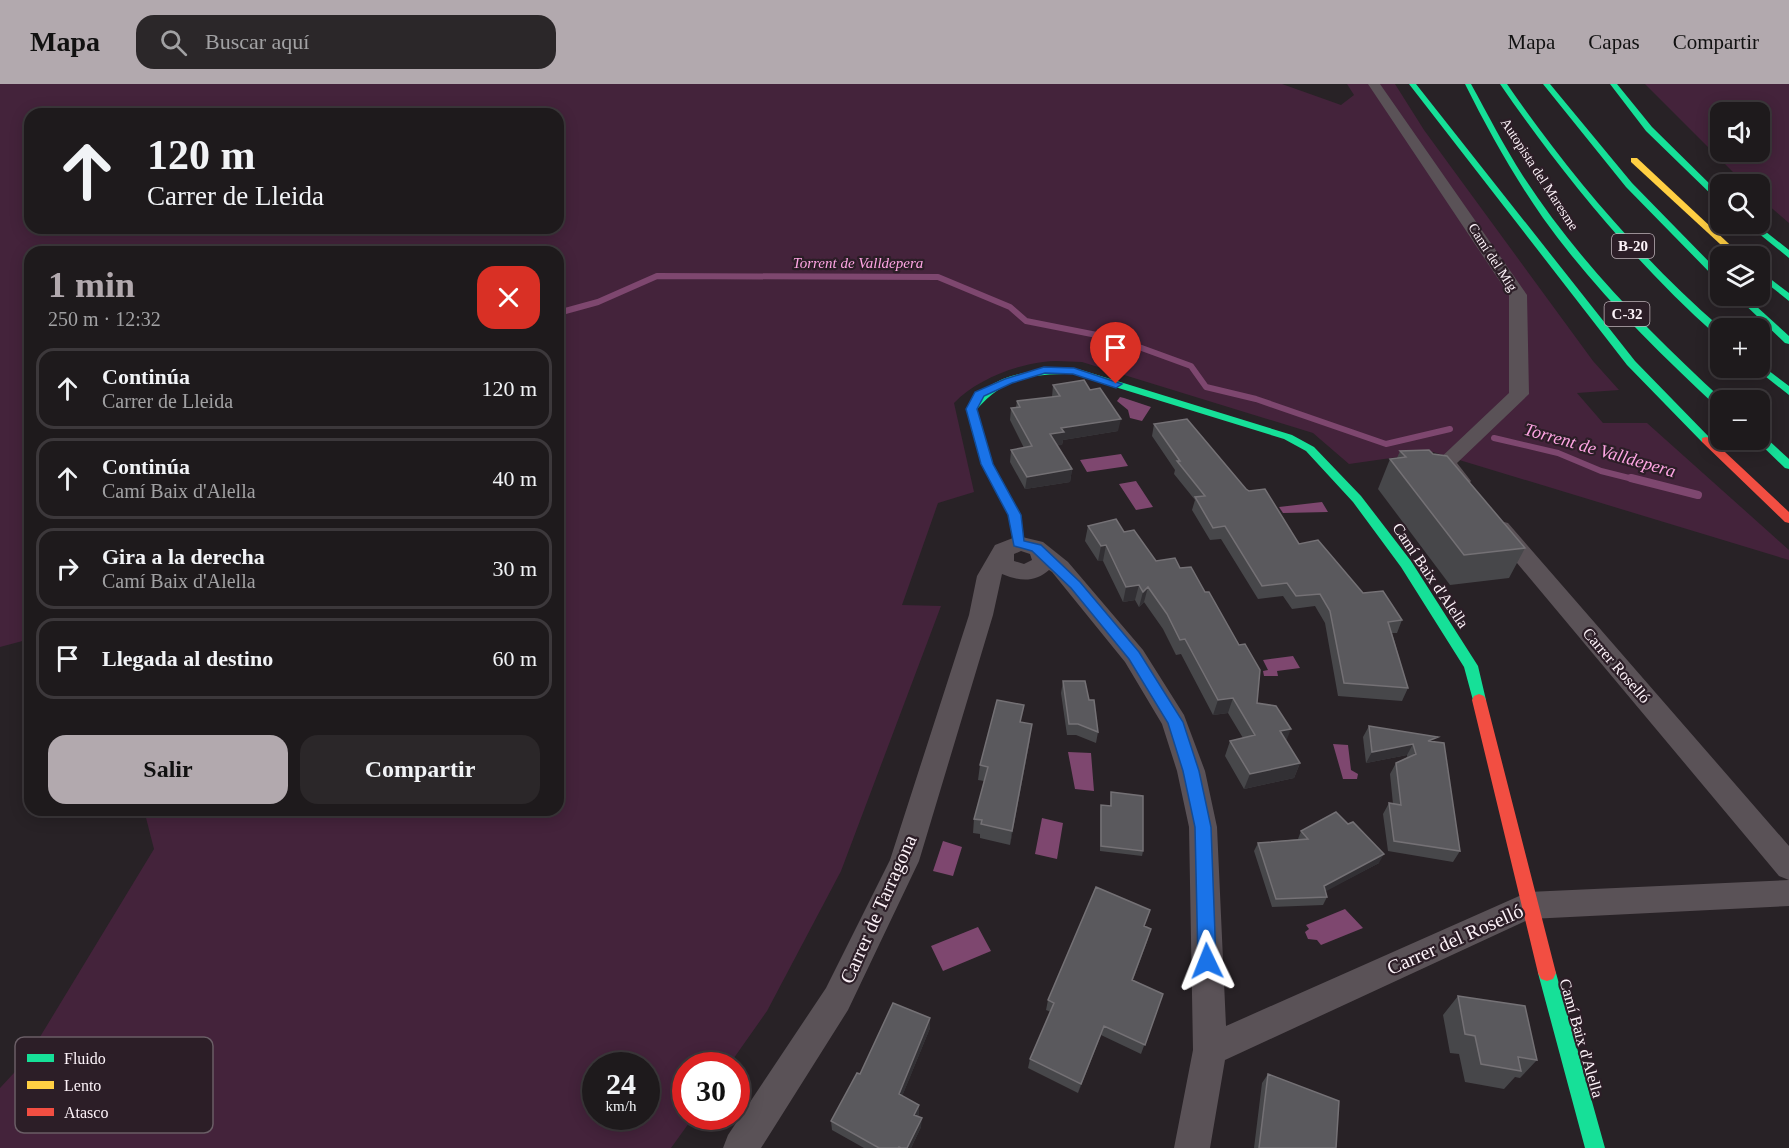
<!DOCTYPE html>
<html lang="es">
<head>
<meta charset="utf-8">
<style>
  :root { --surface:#1e1a1c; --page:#2b2729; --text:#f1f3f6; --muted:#a1a1a3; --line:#3c383b; --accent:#b2a9ae }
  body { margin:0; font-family:"Times New Roman",serif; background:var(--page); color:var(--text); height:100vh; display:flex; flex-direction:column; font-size:22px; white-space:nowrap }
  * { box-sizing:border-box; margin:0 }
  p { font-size:20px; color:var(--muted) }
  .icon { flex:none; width:33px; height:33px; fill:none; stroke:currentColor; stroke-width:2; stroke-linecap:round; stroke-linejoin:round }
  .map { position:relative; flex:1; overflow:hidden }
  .side { position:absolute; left:24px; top:162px; width:540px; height:570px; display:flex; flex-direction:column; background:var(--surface); border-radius:18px; box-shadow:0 3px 15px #0003,0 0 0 2px var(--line) }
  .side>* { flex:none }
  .banner { position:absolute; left:24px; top:24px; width:540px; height:126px; border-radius:18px; box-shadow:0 3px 15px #0003,0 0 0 2px var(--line); background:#1e1a1c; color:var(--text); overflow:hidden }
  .controls { position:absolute; left:1710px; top:18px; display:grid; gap:12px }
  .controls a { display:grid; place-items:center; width:60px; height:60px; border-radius:12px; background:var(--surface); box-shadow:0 3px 15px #0003,0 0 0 2px var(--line); font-size:30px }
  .speed { position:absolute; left:582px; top:968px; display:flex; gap:12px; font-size:30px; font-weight:700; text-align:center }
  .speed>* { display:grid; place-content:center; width:78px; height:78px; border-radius:50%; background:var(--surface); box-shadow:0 3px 15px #0003,0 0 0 2px var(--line); line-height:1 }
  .speed small { font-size:15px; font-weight:400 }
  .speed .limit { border:9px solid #d22; background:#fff; color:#111 }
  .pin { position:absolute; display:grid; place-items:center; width:51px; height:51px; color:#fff; margin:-62px -26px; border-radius:50% 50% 50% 0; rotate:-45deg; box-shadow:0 0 6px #0007 }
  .pin .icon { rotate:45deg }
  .me { position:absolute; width:66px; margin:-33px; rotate:358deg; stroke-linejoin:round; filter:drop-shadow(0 0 4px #0008) }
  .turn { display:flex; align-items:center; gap:21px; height:126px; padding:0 24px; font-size:27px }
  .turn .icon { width:78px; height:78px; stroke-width:2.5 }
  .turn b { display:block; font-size:42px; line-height:51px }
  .round { display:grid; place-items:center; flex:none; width:63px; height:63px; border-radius:18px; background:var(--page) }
  .summary { display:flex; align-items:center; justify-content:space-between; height:102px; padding:0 24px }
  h1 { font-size:36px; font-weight:800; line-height:45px; color:var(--accent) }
  .action { display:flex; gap:12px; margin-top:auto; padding:12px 24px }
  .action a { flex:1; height:69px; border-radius:18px; background:var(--accent); color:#111; font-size:24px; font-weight:800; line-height:69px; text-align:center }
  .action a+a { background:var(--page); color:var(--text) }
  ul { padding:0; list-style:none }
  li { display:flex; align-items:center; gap:18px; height:81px; margin:0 12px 9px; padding:0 12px; border:3px solid var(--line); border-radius:18px }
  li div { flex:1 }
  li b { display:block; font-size:22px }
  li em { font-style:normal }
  header { display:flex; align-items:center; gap:36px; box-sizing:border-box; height:84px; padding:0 30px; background:var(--accent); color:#111 }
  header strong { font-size:28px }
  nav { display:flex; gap:33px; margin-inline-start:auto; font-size:21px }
  .search { width:420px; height:54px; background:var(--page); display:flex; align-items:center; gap:15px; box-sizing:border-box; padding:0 21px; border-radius:18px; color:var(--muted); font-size:22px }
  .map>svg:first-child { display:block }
  .green { fill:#44233b; fill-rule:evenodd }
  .water { fill:#7e476f }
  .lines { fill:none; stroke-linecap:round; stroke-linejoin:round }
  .stream-far1 { stroke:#7e476f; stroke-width:6 }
  .stream { stroke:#7e476f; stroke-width:8 }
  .street { fill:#5a5257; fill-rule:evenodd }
  .fast { fill:#16e098; fill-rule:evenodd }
  .slow { fill:#ffcf43; fill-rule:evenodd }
  .jam { fill:#f24e42; fill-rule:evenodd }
  .wall { fill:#47474a }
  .shaded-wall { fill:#323034 }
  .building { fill:#5a595d; stroke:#747175; stroke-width:1.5 }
  .route { fill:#1a73e8; stroke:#114b97; stroke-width:1.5 }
  .labels { text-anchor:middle; stroke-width:4.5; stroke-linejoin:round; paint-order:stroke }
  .far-street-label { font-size:14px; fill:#fcf2f8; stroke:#2c1e27 }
  .shield { fill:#2c1e27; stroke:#beb2b9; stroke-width:1.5 }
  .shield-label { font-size:15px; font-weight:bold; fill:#fcf2f8 }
  .far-water-label { font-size:15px; font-style:italic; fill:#fea5e3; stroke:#2c1e27 }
  .street-label { font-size:16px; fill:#fcf2f8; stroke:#2c1e27 }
  .water-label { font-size:18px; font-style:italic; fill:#fea5e3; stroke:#2c1e27 }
  .near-street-label { font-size:20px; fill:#fcf2f8; stroke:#2c1e27 }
  .key { fill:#2c1e27; stroke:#6a5e66; stroke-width:1.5 }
  .key-label { font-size:16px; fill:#fcf2f8 }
</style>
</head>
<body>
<header>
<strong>Mapa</strong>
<div class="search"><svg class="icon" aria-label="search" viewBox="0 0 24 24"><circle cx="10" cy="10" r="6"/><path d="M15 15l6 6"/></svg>Buscar aquí</div>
<nav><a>Mapa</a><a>Capas</a><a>Compartir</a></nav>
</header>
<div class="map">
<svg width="1789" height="1064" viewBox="0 0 1789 1064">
  <rect width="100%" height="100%" fill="#282226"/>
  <!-- green -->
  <path class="green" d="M0,0H1282L1341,21L1354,11L1347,0H1395L1424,46L1593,277L1619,306L1577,309L1603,339H1647L1789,466V476L1433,368L1349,380L1313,349L1082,278C1069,278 1056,276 1043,278C1012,282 975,297 954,319L974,408L938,419L902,521L941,522L841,787L767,927L729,981H686V1032H694L671,1064H0V1004L26,976L154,765L144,726H558V168H30V555L0,563ZM30,30H558V144H30ZM596,981H646V1032H596Z
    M1645,0H1789V139L1760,114V100H1745ZM1760,28V68H1720V28Z"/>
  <!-- water -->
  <path class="water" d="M1120,313L1124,314L1151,323L1142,337L1130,334L1128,326L1117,317Z
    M1121,370L1128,382L1087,388L1080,376Z
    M1136,397L1153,423L1136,426L1119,400Z
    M1322,418L1328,428L1283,429L1279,423Z
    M1293,572L1300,584L1277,587L1278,592H1264L1263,587L1268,586L1263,576Z
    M1333,660L1348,661L1351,686L1358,690L1357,695H1343Z
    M1068,668L1091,669L1094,707L1075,705Z
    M1042,734L1063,739L1057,775L1035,770Z
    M943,757L962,763L953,792L933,787Z
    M1345,825L1363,844L1321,861L1317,856L1308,855L1305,848L1309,845L1306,841Z
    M978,843L991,867L943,887L931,862Z"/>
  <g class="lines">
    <!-- stream-far1 -->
    <path class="stream-far1" d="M558,229L598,218L657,192L938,193L1010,223L1026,237L1117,255L1191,282L1206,303L1256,315L1386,360L1450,345
      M1494,354L1558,369L1601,387L1637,396"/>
    <!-- stream -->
    <path class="stream" d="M1631,394L1698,411"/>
    <!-- street -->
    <path class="street" d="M1368,0H1380L1527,211L1529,310L1457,379L1471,397L1467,402C1451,406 1443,391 1435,379L1509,309V211Z
      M1500,437L1508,439L1789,762V822L1530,835L1225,976L1210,1064H1174L1193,966L1189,743L1177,687L1162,640L1125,578L1052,488L1049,486C1035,499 1018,497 1002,490L993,531L919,777L848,926L761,1064H723L728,1051L826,904L890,776L969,531L977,492L995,461L1018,452L1043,458L1068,478L1143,566L1184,631L1205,687L1217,743L1226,942L1528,808L1789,796L1779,792L1492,449L1489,444L1492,439ZM1021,467L1030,470L1032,476L1024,480L1014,477V470Z"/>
    <!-- fast -->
    <path class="fast" d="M1409,0H1416L1635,277L1710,354V358H1702L1627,281Z
      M1465,0H1471C1488,31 1504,62 1523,92C1578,177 1649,248 1723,316H1720V323L1716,322C1654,264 1593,204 1543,134C1513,91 1488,46 1465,0Z
      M1500,0H1507C1567,87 1641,175 1721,244L1720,252L1716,251C1634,178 1562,90 1500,0Z
      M1543,0H1550L1632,99L1720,189V197L1717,196L1626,103Z
      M1610,0H1617L1652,43L1720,110V116H1717L1646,47Z
      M1747,140H1756L1789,166V174Z
      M1760,187L1789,209V217L1760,194Z
      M1736,212H1745L1789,252V260L1785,259Z
      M1760,280L1789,302V311L1756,285L1755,284H1760Z
      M1048,284L1078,285L1292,351L1314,363L1361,412L1411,477L1478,582L1486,616L1484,620H1474L1464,583L1401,483L1353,418L1306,367L1284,355L1073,290C1032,290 1005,293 977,325L993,380L1021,431L1024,459L1018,463L1014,462L1009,431L981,380L966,325C989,294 1011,291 1048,284Z
      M1760,351L1764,352L1789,375V385L1785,384L1756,356H1760Z
      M1547,881L1553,883L1556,889L1605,1064H1585L1538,889L1541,883Z"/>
    <!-- slow -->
    <path class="slow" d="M1631,74H1637L1742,172H1733L1631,78Z"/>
    <!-- jam -->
    <path class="jam" d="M1706,353L1710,354L1789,428V439L1785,438L1702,358V354Z
      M1479,610L1484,612L1486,616L1556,889L1553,895L1547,897L1541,895L1538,889L1472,616L1474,612Z"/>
  </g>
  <!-- wall -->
  <path class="wall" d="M1053,301L1118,347L1063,356L1062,361H1057L1072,385L1070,398L1025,405L1010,378L1011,366L1024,364L1010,336L1011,324L1016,323L1017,317L1052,313Z
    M1154,340L1246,405L1299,460L1363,509L1402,536L1397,549H1392L1408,604L1402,617L1338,612L1325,539L1315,522L1292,525L1283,512L1258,515L1221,455L1210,456L1192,426L1195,416L1174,390L1175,386L1152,352Z
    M1400,367L1433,370L1525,464L1509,494L1450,501L1378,405L1390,375L1397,374Z
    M1088,442L1124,448L1286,657L1300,679L1294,694L1244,705L1225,672L1230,657L1243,654L1228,629L1213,631L1181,570L1176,571L1163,545L1144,518L1139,523L1135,516L1123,518L1103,477H1098L1085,457Z
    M1063,597L1089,616L1098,648L1096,659L1076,651H1067L1061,609Z
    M1021,638L1030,655L1010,761L980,754V750L973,749L974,735L984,697L978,696L980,681Z
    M1369,642L1435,658L1460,767L1453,778L1388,767L1383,730L1389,719L1393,720L1390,690L1396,679L1407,673V671L1366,679L1363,653Z
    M1111,708L1143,767L1142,772L1100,767V727L1101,721L1110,722Z
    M1301,747L1379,779L1325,807L1327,813L1323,821L1272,823L1254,767L1258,759L1298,755Z
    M1145,842L1148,855L1133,896L1163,910L1141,970L1101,951L1078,1009L1028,984L1030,975L1051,928L1046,926L1048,916Z
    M1458,912L1537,976L1520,994L1515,993L1504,1005L1465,998L1459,970L1450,969L1443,931Z
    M930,934V944L902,1012L919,1030L918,1032L921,1043L911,1064H864L832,1046L831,1037L860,990Z
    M1268,990L1336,1064H1254L1262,999Z"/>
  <!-- shaded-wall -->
  <path class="shaded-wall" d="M1121,335L1118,347L1063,356L1062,361L1049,363L1050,350L1061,344Z
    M1072,385L1070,398L1025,405L1027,393Z
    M1106,461L1103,477H1098L1101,462Z
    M1139,501L1135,516L1123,518L1126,503Z
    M1148,503L1144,518L1139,523L1143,508Z
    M1233,614L1228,629L1213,631L1218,616Z
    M1032,640L1030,655L1010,761L1012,747Z
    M1291,645L1285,660L1280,647Z
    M1413,660L1407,671L1366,679L1372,668Z
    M1300,679L1294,694L1244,705L1250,690Z
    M1384,770L1379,779L1319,811L1324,802Z
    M930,934V944L899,1020V1010Z
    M1104,942L1101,951L1078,1009L1081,1000Z
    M919,1021V1030L914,1040V1031Z
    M922,1034L921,1043L911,1064H907Z"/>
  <!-- building -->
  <path class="building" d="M1084,296L1090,306L1100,304L1121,335L1061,344L1064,348L1050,350L1072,385L1027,393L1011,366L1032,362L1011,324L1020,323L1017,317L1060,312L1053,301Z
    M1187,335L1246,405L1249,407L1265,405L1299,460L1318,456L1363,509L1383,507L1402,536L1388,538L1408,604L1344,599L1330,527L1320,510L1296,512L1287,499L1262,502L1225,442L1213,444L1195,413L1205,412L1177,377H1180L1154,340Z
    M1429,366L1433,370L1447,372L1525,464L1464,471L1390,375L1406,373L1400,367Z
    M1116,435L1124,448L1134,446L1156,477L1175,474L1180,484L1191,483L1205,508H1209L1239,561L1245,560L1260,586L1257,619L1276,622L1291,645L1280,647L1300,679L1250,690L1230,657L1255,651L1233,614L1218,616L1185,555L1180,556L1167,530L1148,503L1143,508L1139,501L1126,503L1106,461L1101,462L1088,442Z
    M1063,597H1085L1089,616H1094L1098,648L1078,640H1069Z
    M997,616L1024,621L1020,638L1032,640L1012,747L981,740L982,736L974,735L988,683L980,681Z
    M1369,642L1438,653L1428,657L1444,659L1460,767L1394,757L1389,719L1401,721L1396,679L1416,670L1413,660L1372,668Z
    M1111,708L1143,712V767L1101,762V721L1111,722Z
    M1336,728L1348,740L1353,738L1384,770L1324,802L1327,813L1276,815L1258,759L1308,755L1301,747Z
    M1096,803L1150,826L1144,842L1151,845L1132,896L1163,910L1145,961L1104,942L1081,1000L1030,975L1054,919L1048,916Z
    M1458,912L1525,922L1537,976L1518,973L1521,987L1481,980L1475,952L1465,950Z
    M893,919L930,934L899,1010L919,1021L914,1031L922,1034L907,1064H901L899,1063L898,1064H879L831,1037L857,989L860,990Z
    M1268,990L1339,1017L1336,1064H1259Z"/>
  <!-- route -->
  <path class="route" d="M1044,283L1074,284L1122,300L1116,304L1073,290L1045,289L1012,299L984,312L977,325L993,380L1021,431L1024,457L1041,461L1080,498L1139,568L1183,638L1199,687L1211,743L1216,877L1214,882L1207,885L1201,882L1198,877L1195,743L1183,687L1168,639L1129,575L1071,504L1032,467L1014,462L1008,431L981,380L966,325L975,308L1005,295Z"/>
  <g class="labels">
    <!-- far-street labels -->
    <g class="far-street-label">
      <text transform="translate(1540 90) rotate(57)" y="5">Autopista del Maresme</text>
      <text transform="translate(1493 173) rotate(57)" y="5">Camí del Mig</text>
    </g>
    <!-- shield labels -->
    <g class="shield">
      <rect x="1612" y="150" width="42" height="24" rx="4.5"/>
      <rect x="1604.5" y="218" width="45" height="24" rx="4.5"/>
    </g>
    <g class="shield-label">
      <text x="1633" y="167">B-20</text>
      <text x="1627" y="235">C-32</text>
    </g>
    <!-- far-water labels -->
    <g class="far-water-label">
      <text x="858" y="184">Torrent de Valldepera</text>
    </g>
    <!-- street labels -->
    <g class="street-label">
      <text transform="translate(1431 491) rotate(56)" y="6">Camí Baix d'Alella</text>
      <text transform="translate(1617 581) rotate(49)" y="6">Carrer Roselló</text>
      <text transform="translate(1582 954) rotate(74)" y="6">Camí Baix d'Alella</text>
    </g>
    <!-- water labels -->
    <g class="water-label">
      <text transform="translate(1600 366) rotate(16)" y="6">Torrent de Valldepera</text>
    </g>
    <!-- near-street labels -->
    <g class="near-street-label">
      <text transform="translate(878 825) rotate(-66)" y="7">Carrer de Tarragona</text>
      <text transform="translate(1455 855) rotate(-24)" y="7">Carrer del Roselló</text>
    </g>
  </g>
  <!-- legend -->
  <rect x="15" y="953" width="198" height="96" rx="9" class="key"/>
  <rect x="27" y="970" width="27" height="8" fill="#16e098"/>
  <rect x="27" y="997" width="27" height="8" fill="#ffcf43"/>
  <rect x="27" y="1024" width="27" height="8" fill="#f24e42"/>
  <g class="key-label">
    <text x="64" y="980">Fluido</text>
    <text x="64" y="1007">Lento</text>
    <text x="64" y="1034">Atasco</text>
  </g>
</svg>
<div class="controls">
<a><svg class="icon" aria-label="sound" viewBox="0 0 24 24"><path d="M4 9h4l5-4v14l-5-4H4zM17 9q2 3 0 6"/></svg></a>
<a><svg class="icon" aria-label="search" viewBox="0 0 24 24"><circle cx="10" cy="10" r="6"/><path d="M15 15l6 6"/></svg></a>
<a><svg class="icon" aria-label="layers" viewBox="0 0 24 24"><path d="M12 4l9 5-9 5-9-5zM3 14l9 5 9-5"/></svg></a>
<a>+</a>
<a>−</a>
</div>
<div class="speed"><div>24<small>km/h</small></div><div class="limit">30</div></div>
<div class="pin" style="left:1116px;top:300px;background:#d93025"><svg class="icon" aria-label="arrive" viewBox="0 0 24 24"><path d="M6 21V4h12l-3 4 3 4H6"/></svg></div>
<svg class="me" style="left:1207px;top:877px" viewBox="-20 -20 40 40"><path d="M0-17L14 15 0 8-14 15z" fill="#1a73e8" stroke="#fff" stroke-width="4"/></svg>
<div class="banner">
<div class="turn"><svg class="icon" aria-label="ahead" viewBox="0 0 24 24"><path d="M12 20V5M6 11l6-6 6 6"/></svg><div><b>120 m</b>Carrer de Lleida</div></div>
</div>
<section class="side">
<div class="summary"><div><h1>1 min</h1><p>250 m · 12:32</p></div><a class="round" style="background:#d93025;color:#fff"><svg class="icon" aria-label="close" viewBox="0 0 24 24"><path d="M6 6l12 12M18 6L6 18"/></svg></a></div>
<ul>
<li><svg class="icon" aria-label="ahead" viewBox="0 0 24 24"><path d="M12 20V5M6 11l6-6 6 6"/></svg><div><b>Continúa</b><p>Carrer de Lleida</p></div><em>120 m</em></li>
<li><svg class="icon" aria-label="ahead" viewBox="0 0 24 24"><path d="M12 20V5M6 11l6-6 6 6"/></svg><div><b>Continúa</b><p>Camí Baix d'Alella</p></div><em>40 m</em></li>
<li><svg class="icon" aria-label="right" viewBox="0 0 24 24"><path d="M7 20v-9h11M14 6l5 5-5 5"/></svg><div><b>Gira a la derecha</b><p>Camí Baix d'Alella</p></div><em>30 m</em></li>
<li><svg class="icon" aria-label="arrive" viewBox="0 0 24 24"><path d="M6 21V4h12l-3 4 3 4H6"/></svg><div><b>Llegada al destino</b></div><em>60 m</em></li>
</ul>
<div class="action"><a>Salir</a><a>Compartir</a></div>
</section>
</div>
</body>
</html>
